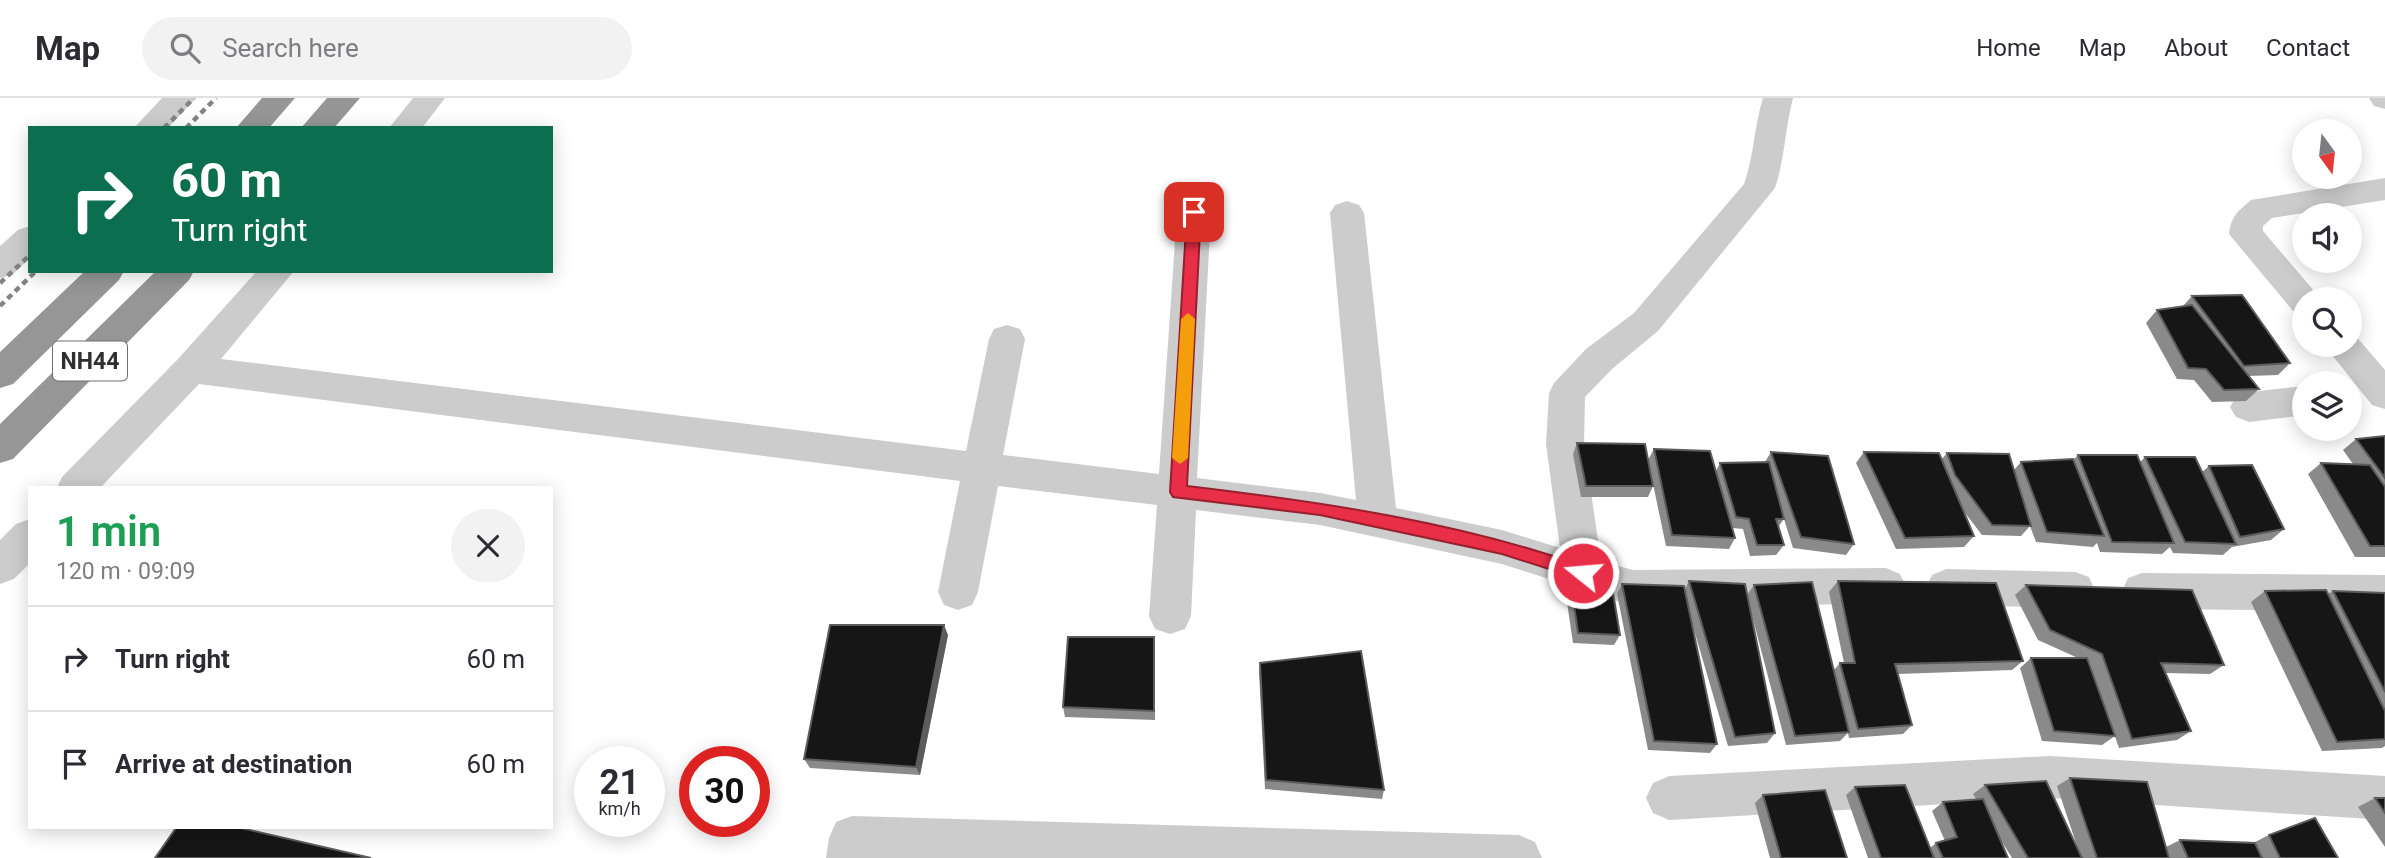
<!DOCTYPE html>
<html lang="en">
<head>
<meta charset="utf-8">
<style>
  :root { --surface:#fff; --page:#f2f2f3; --text:#2b2b33; --muted:#7c7c81; --line:#e1e1e2 }
  body { margin:0; font-family:Roboto,sans-serif; background:var(--page); color:var(--text); height:100vh; display:flex; flex-direction:column; font-size:26px; white-space:nowrap }
  * { box-sizing:border-box; margin:0 }
  p { font-size:23px; color:var(--muted) }
  .icon { flex:none; width:38px; height:38px; fill:none; stroke:currentColor; stroke-width:2; stroke-linecap:round; stroke-linejoin:round }
  .map { position:relative; flex:1; overflow:hidden }
  .drawer { position:absolute; left:28px; top:388px; width:525px; height:343px; display:flex; flex-direction:column; background:var(--surface); border-radius:0px; box-shadow:0 4px 18px #0003 }
  .drawer>* { flex:none }
  .banner { position:absolute; left:28px; top:28px; width:525px; height:147px; border-radius:0px; box-shadow:0 4px 18px #0003; background:#0b6e4f; color:#fff; overflow:hidden }
  .needle { width:46px; rotate:165deg }
  .buttons { position:absolute; left:2292px; top:21px; display:grid; gap:14px }
  .buttons a { display:grid; place-items:center; width:70px; height:70px; border-radius:50%; background:var(--surface); box-shadow:0 4px 18px #0003; font-size:35px }
  .speed { position:absolute; left:574px; top:648px; display:flex; gap:14px; font-size:35px; font-weight:700; text-align:center }
  .speed>* { display:grid; place-content:center; width:91px; height:91px; border-radius:50%; background:var(--surface); box-shadow:0 4px 18px #0003; line-height:1 }
  .speed small { font-size:18px; font-weight:400 }
  .speed .limit { border:10px solid #d22; background:#fff; color:#111 }
  .pin { position:absolute; display:grid; place-items:center; width:60px; height:60px; color:#fff; margin:-30px; border-radius:14px; box-shadow:0 4px 10px #0006 }
  .me { position:absolute; width:77px; margin:-38px; rotate:287deg; stroke-linejoin:round; filter:drop-shadow(0 0 5px #0008) }
  .turn { display:flex; align-items:center; gap:24px; height:147px; padding:0 28px; font-size:32px }
  .turn .icon { width:91px; height:91px; stroke-width:2.5 }
  .turn b { display:block; font-size:49px; line-height:60px }
  .round { display:grid; place-items:center; flex:none; width:74px; height:74px; border-radius:37px; background:var(--page) }
  .head { display:flex; align-items:center; justify-content:space-between; height:119px; padding:0 28px }
  h1 { font-size:42px; font-weight:600; line-height:52px; color:#1e9e55 }
  ul { padding:0; list-style:none }
  li { display:flex; align-items:center; gap:21px; height:105px; padding:0 28px; border-top:2px solid var(--line) }
  li div { flex:1 }
  li b { display:block; font-size:26px }
  li em { font-style:normal }
  header { display:flex; align-items:center; gap:42px; box-sizing:border-box; height:98px; padding:0 35px; background:var(--surface); border-bottom:2px solid var(--line) }
  header strong { font-size:33px }
  nav { display:flex; gap:38px; margin-inline-start:auto; font-size:24px }
  .search { width:490px; height:63px; background:var(--page); display:flex; align-items:center; gap:18px; box-sizing:border-box; padding:0 24px; border-radius:38px; color:var(--muted); font-size:26px }
  .map>svg:first-child { display:block }
  .lines { fill:none; stroke-linecap:round; stroke-linejoin:round }
  .minor { fill:#ccc; fill-rule:evenodd }
  .highway { fill:#969696; fill-rule:evenodd }
  .rail { stroke:#848484; stroke-width:4.5; stroke-dasharray:6 4.5; stroke-linecap:butt }
  .wall { fill:#8a8a8a }
  .shaded-wall { fill:#5c5c5c }
  .building { fill:#161616; stroke:#5c5c5c; stroke-width:2 }
  .route { fill:#e82f47; stroke:#971f2e; stroke-width:2 }
  .slow { fill:#f59e0b }
  .labels { text-anchor:middle; stroke-width:7; stroke-linejoin:round; paint-order:stroke }
  .shield { fill:#fff; stroke:#6d6d6d; stroke-width:2 }
  .shield-label { font-size:23px; font-weight:bold; fill:#2f2f2f }
</style>
</head>
<body>
<header>
<strong>Map</strong>
<div class="search"><svg class="icon" aria-label="search" viewBox="0 0 24 24"><circle cx="10" cy="10" r="6"/><path d="M15 15l6 6"/></svg>Search here</div>
<nav><a>Home</a><a>Map</a><a>About</a><a>Contact</a></nav>
</header>
<div class="map">
<svg width="2385" height="760" viewBox="0 0 2385 760">
  <rect width="100%" height="100%" fill="#fff"/>
  <g class="lines">
    <!-- minor -->
    <path class="minor" d="M162,0H196L168,30H134Z
      M413,0H445L422,30H389Z
      M1763,0H1793C1785,30 1785,60 1775,90L1658,233L1612,271L1585,299L1584,346L1601,463L1633,472L1886,470L1900,476L1906,488L1900,500L1886,506L1633,508L1502,466L1320,427L1196,412L1191,518L1185,531L1170,536L1155,531L1149,518L1157,407L998,388L978,494L972,507L958,512L944,507L938,494L960,383L199,286L100,390H57L62,379L178,261L257,173H294L221,261L966,353L989,241L994,231L1007,227L1020,231L1025,241L1003,357L1159,376L1177,114L1182,106L1194,102L1206,106L1211,114L1197,380L1320,395L1356,402L1330,115L1335,107L1347,103L1359,107L1364,115L1396,410L1502,432L1560,450L1546,346L1549,295L1554,285L1586,251L1634,215L1744,86C1754,58 1754,29 1763,0Z
      M2369,0H2385V11L2374,8Z
      M2385,80V102L2272,120L2263,128V133L2321,201H2305V217L2293,213L2229,136C2231,118 2238,113 2251,102Z
      M30,128V160L12,177L0,180V148L18,132Z
      M2350,236L2355,237L2385,272V311L2372,307L2324,247H2350Z
      M2305,288V317L2249,324L2236,319L2230,309L2236,299L2249,294Z
      M30,421V465L14,481L0,486V442L16,426Z
      M1946,471L2075,474L2089,479L2095,492L2089,505L2075,510L1946,507L1932,501L1926,489L1932,477Z
      M2142,475L2385,477V513L2142,511L2128,506L2122,493L2128,480Z
      M2050,658L2385,678V722L2050,700L1669,722L1653,715L1646,700L1653,685L1669,678Z
      M852,718L1519,737L1535,744L1542,760H826L829,740L836,724Z"/>
    <!-- highway -->
    <path class="highway" d="M262,0H295L269,30H236Z
      M327,0H360L334,30H301Z
      M85,173H124L119,182L13,286L0,290V254Z
      M156,173H194L189,182L13,361L0,365V326Z"/>
    <!-- rail -->
    <path class="rail" d="M164,30L194,0
      M186,30L216,0
      M0,185L30,157
      M0,208L36,173"/>
  </g>
  <!-- wall -->
  <path class="wall" d="M2192,198L2290,265L2278,277L2248,278L2259,291L2246,303L2212,304L2194,282L2177,281L2146,225L2157,212L2182,209Z
    M2385,338V459H2355L2308,376L2321,365L2353,366L2343,352L2356,341Z
    M1577,345L1653,388L1648,399H1581L1573,356Z
    M1654,351L1716,373L1720,365L1765,364L1771,354L1854,446L1846,457L1793,450L1784,421L1778,429L1784,447L1776,457L1750,458L1743,431L1733,430L1735,440L1729,451L1666,448L1648,362Z
    M1864,354L1941,362L1947,355L2014,372L2021,364L2073,362L2078,357L2140,364L2145,359L2202,374L2209,368L2284,431L2271,442L2232,449L2223,457L2173,455L2170,449L2162,456L2100,454L2097,445L2093,449L2036,444L2030,428L2021,438L1982,437L1962,411L1974,438L1964,449L1896,451L1856,365Z
    M1569,473L1620,537L1614,547L1573,545L1564,484Z
    M1689,483L1747,497L1754,487L1834,572L1840,565H1844L1829,494L1838,483L2023,563L2012,572L1898,576L1912,627L1903,636L1849,640L1848,635L1840,643L1786,647L1749,506L1775,635L1767,645L1728,648L1692,525L1717,646L1710,655L1648,652L1617,496L1622,486L1685,491Z
    M2026,487L2224,567L2210,576L2165,575L2191,633L2177,642L2119,650L2090,566L2089,565L2115,638L2102,647L2042,643L2020,570L2031,560H2078L2038,542L2015,497Z
    M2265,493L2328,496L2333,493L2385,495V648L2382,650L2322,653L2251,504Z
    M948,537L920,677L810,670L804,661Z
    M1155,549V622L1065,619L1063,609Z
    M1260,565L1384,692L1382,701L1265,691L1259,574Z
    M2070,680L2166,749L2180,742L2253,745L2269,737L2338,760H2170L2167,752L2169,760H2012L1999,739L2008,760H1868L1846,697L1855,689L1930,750L1936,745L1945,743L1932,713L1943,704L1977,702L1973,696L1985,687L2080,757L2057,688Z
    M1763,697L1847,760H1770L1755,705Z
    M2375,700H2385V749L2358,709Z"/>
  <!-- shaded-wall -->
  <path class="shaded-wall" d="M944,527L948,537L920,677L916,669Z"/>
  <!-- building -->
  <path class="building" d="M2242,197L2290,265L2244,268L2192,198Z
    M2192,207L2259,291L2224,292L2206,271L2188,270L2157,212Z
    M2385,338V380L2356,341Z
    M1577,345L1645,346L1653,388H1586Z
    M1654,351L1710,353L1735,440L1672,437Z
    M1771,354L1828,358L1854,446L1801,439Z
    M1864,354L1939,355L1974,438L1905,440Z
    M1947,355L2009,356L2031,428L1992,427L1955,377Z
    M2078,357H2137L2174,445L2112,444Z
    M2145,359H2195L2236,446L2185,444Z
    M2073,361L2104,438L2047,434L2021,364Z
    M1769,364L1784,421H1776L1784,447H1757L1749,421L1736,419L1720,365Z
    M2321,365L2370,367L2385,389V448H2370Z
    M2252,367L2284,431L2240,439L2209,368Z
    M1569,473L1610,477L1620,537L1578,535Z
    M1689,483L1745,486L1775,635L1735,639Z
    M1838,483L1996,485L2023,563L1895,566L1912,627L1858,631L1840,565H1855Z
    M1812,484L1849,634L1795,638L1754,487Z
    M1622,486L1684,488L1717,646L1654,643Z
    M2026,487L2192,492L2224,567L2161,565L2191,633L2132,641L2102,556L2050,532Z
    M2326,492L2385,613V641L2337,644L2265,493Z
    M2333,493L2385,495V594Z
    M830,527H944L916,669L804,661Z
    M1068,539H1154V613L1063,609Z
    M1361,553L1384,692L1266,682L1260,565Z
    M2031,560H2087L2115,638L2054,633Z
    M2070,680L2147,684L2169,760H2097Z
    M2046,683L2082,760H2028L1985,687Z
    M1905,687L1934,760H1881L1855,689Z
    M1825,692L1847,760H1781L1763,697Z
    M2375,700H2385V715Z
    M1983,701L2008,760H1943L1936,745L1957,739L1943,704Z
    M2315,720L2338,760H2280L2269,737Z
    M176,730H241L371,760H155Z
    M2180,742L2255,745L2262,760H2188Z"/>
  <!-- route -->
  <path class="route" d="M1194,109L1201,114L1187,388C1322,404 1460,424 1589,470L1592,475L1589,480L1583,482L1502,456L1320,417L1173,399L1170,394L1187,114Z"/>
  <!-- slow -->
  <path class="slow" d="M1188,215L1195,221L1188,360L1180,366L1172,360L1181,221Z"/>
  <g class="labels">
    <!-- shield labels -->
    <rect class="shield" x="53" y="243.5" width="74" height="39" rx="5"/>
    <g class="shield-label">
      <text x="90" y="271">NH44</text>
    </g>
  </g>
</svg>
<div class="buttons">
<a><svg class="needle" viewBox="-14 -14 28 28"><path d="M0-13l5 13h-10z" fill="#e53935"/><path d="M0 13l5-13h-10z" fill="#7c7c81"/></svg></a>
<a><svg class="icon" aria-label="sound" viewBox="0 0 24 24"><path d="M4 9h4l5-4v14l-5-4H4zM17 9q2 3 0 6"/></svg></a>
<a><svg class="icon" aria-label="search" viewBox="0 0 24 24"><circle cx="10" cy="10" r="6"/><path d="M15 15l6 6"/></svg></a>
<a><svg class="icon" aria-label="layers" viewBox="0 0 24 24"><path d="M12 4l9 5-9 5-9-5zM3 14l9 5 9-5"/></svg></a>
</div>
<div class="speed"><div>21<small>km/h</small></div><div class="limit">30</div></div>
<div class="pin" style="left:1194px;top:114px;background:#d93025"><svg class="icon" aria-label="arrive" viewBox="0 0 24 24"><path d="M6 21V4h12l-3 4 3 4H6"/></svg></div>
<svg class="me" style="left:1583px;top:475px" viewBox="-20 -20 40 40"><circle r="17" fill="#e82f47" stroke="#fff" stroke-width="3"/><path d="M0-11L8 9 0 5-8 9z" fill="#fff"/></svg>
<div class="banner">
<div class="turn"><svg class="icon" aria-label="right" viewBox="0 0 24 24"><path d="M7 20v-9h11M14 6l5 5-5 5"/></svg><div><b>60 m</b>Turn right</div></div>
</div>
<section class="drawer">
<div class="head"><div><h1>1 min</h1><p>120 m · 09:09</p></div><a class="round"><svg class="icon" aria-label="close" viewBox="0 0 24 24"><path d="M6 6l12 12M18 6L6 18"/></svg></a></div>
<ul>
<li><svg class="icon" aria-label="right" viewBox="0 0 24 24"><path d="M7 20v-9h11M14 6l5 5-5 5"/></svg><div><b>Turn right</b></div><em>60 m</em></li>
<li><svg class="icon" aria-label="arrive" viewBox="0 0 24 24"><path d="M6 21V4h12l-3 4 3 4H6"/></svg><div><b>Arrive at destination</b></div><em>60 m</em></li>
</ul>
</section>
</div>
</body>
</html>
